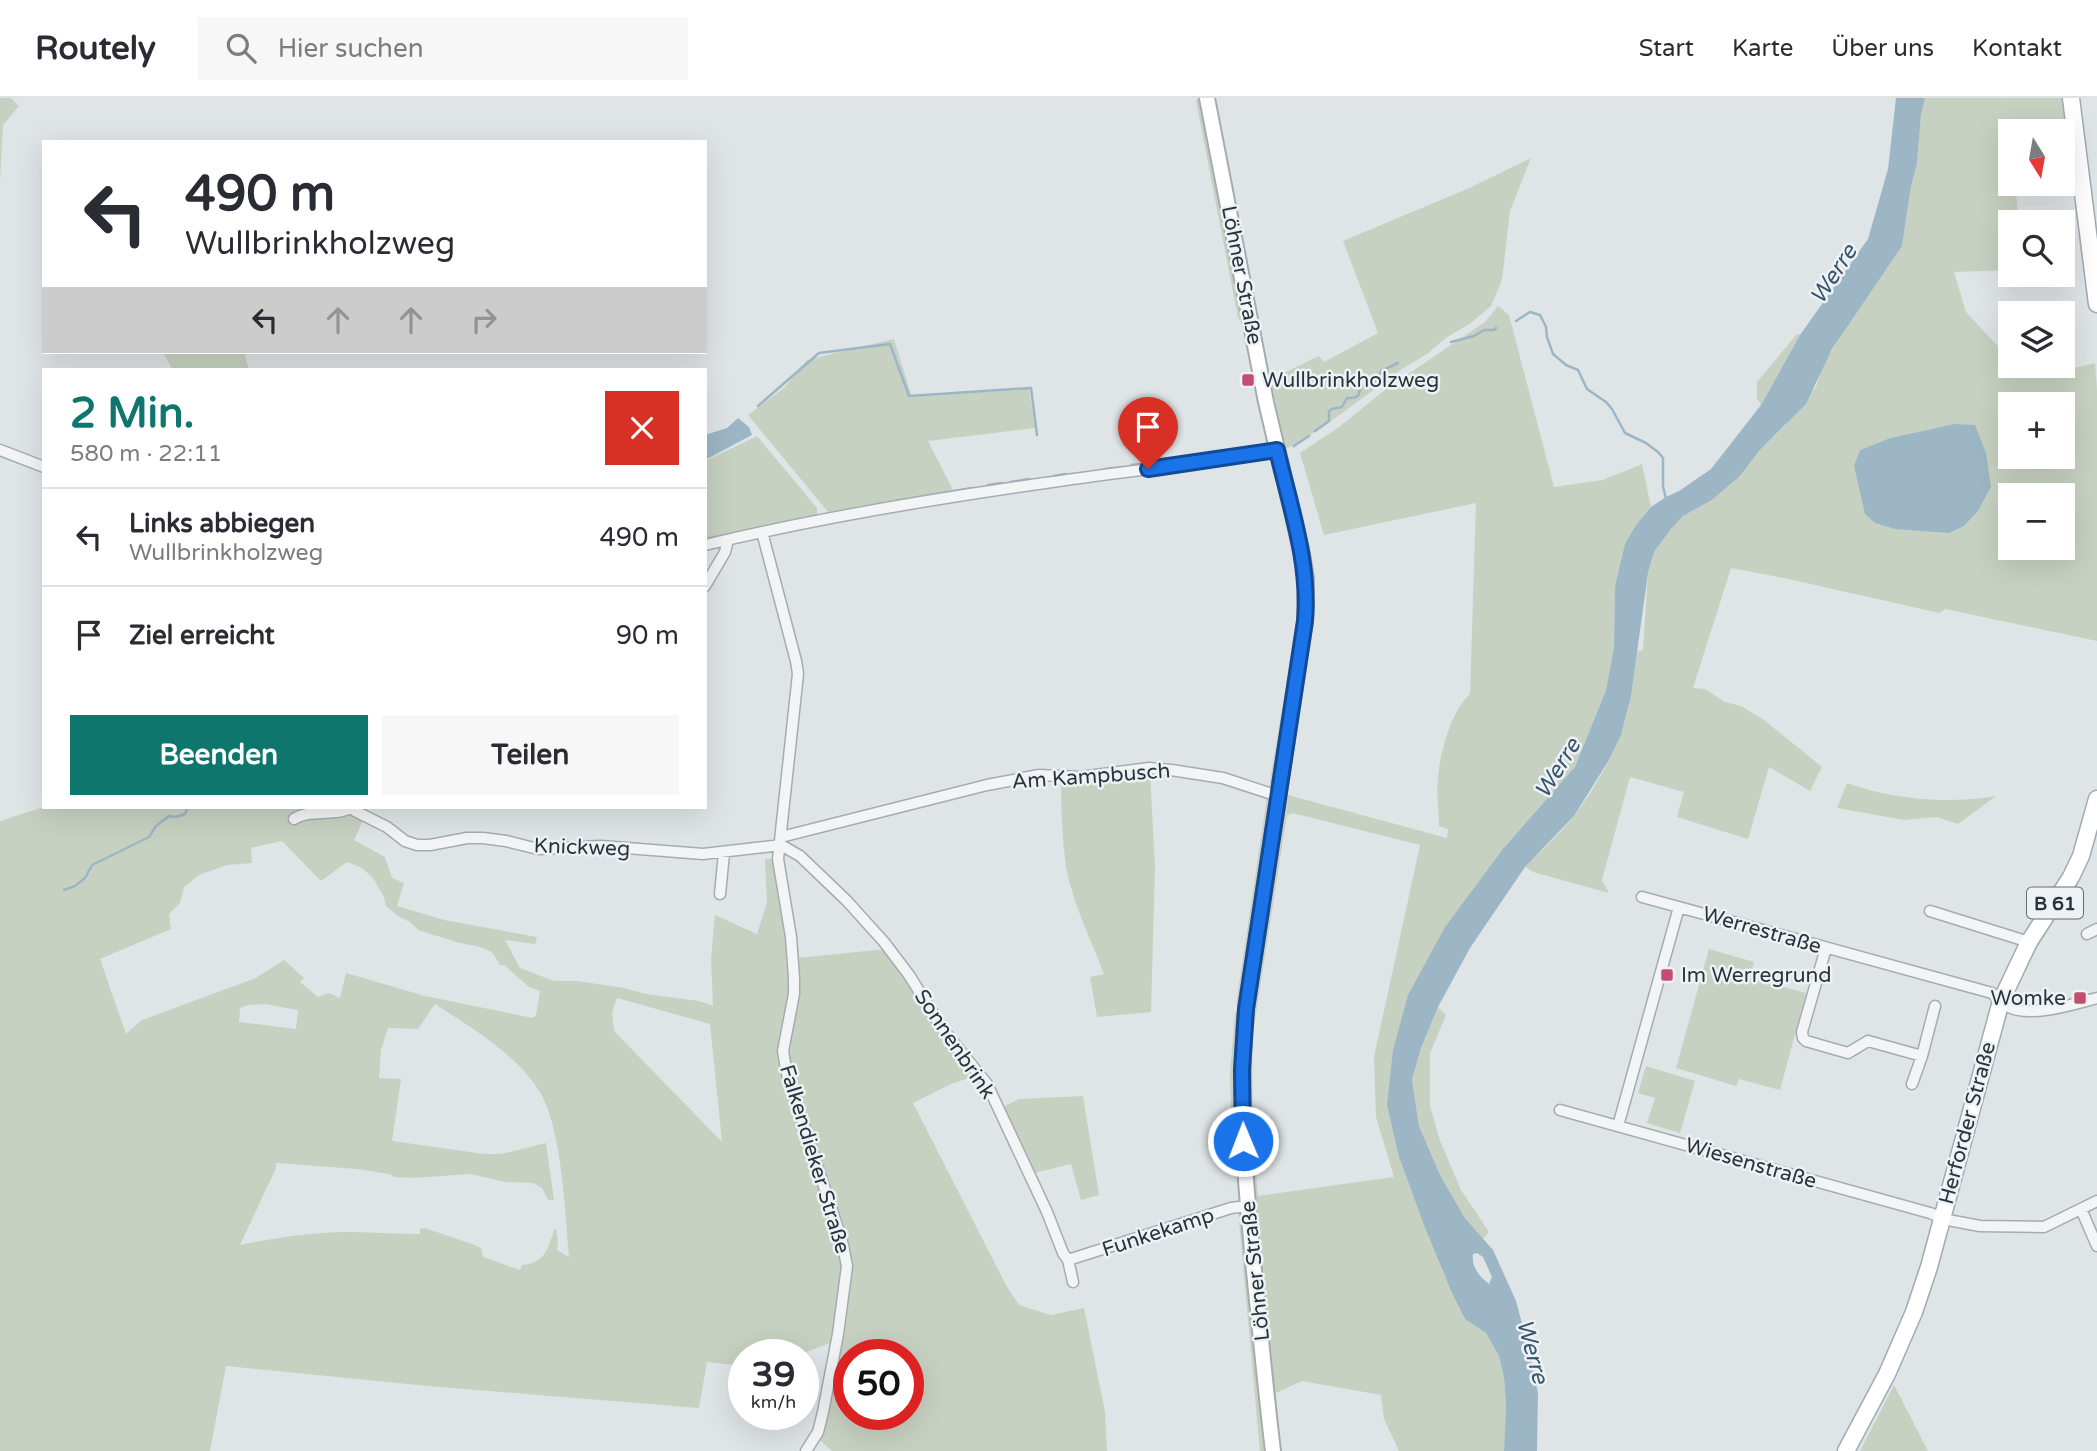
<!DOCTYPE html>
<html lang="de">
<head>
<meta charset="utf-8">
<style>
  :root { --surface:#fff; --page:#f7f7f7; --text:#2b2b33; --muted:#7c7c81; --line:#e1e1e2; --accent:#0f766e }
  body { margin:0; font-family:"Varela Round",sans-serif; background:var(--page); color:var(--text); height:100vh; display:flex; flex-direction:column; font-size:26px; white-space:nowrap }
  * { box-sizing:border-box; margin:0 }
  p { font-size:23px; color:var(--muted) }
  .icon { flex:none; width:38px; height:38px; fill:none; stroke:currentColor; stroke-width:2; stroke-linecap:round; stroke-linejoin:round }
  .map { position:relative; flex:1; overflow:hidden }
  .panel { position:absolute; left:42px; top:270px; width:665px; height:441px; display:flex; flex-direction:column; background:var(--surface); border-radius:0px; box-shadow:0 7px 28px #0002 }
  .panel>* { flex:none }
  .guide { position:absolute; left:42px; top:42px; width:665px; height:214px; border-radius:0px; box-shadow:0 7px 28px #0002; background:#fff; color:var(--text); overflow:hidden }
  .needle { width:46px; rotate:169deg }
  .controls { position:absolute; left:1998px; top:21px; display:grid; gap:14px }
  .controls a { display:grid; place-items:center; width:77px; height:77px; border-radius:0px; background:var(--surface); box-shadow:0 7px 28px #0002; font-size:35px }
  .speed { position:absolute; left:728px; top:1241px; display:flex; gap:14px; font-size:35px; font-weight:700; text-align:center }
  .speed>* { display:grid; place-content:center; width:91px; height:91px; border-radius:50%; background:var(--surface); box-shadow:0 7px 28px #0002; line-height:1 }
  .speed small { font-size:18px; font-weight:400 }
  .speed .limit { border:10px solid #d22; background:#fff; color:#111 }
  .pin { position:absolute; display:grid; place-items:center; width:60px; height:60px; color:#fff; margin:-72px -30px; border-radius:50% 50% 50% 0; rotate:-45deg; box-shadow:0 0 7px #0007 }
  .pin .icon { rotate:45deg }
  .me { position:absolute; width:77px; margin:-38px; rotate:359deg; stroke-linejoin:round; filter:drop-shadow(0 0 5px #0008) }
  .turn { display:flex; align-items:center; gap:24px; height:147px; padding:0 28px; font-size:32px }
  .turn .icon { width:91px; height:91px; stroke-width:2.5 }
  .turn b { display:block; font-size:49px; line-height:60px }
  .lanes { display:flex; align-items:center; height:66px; padding:0 28px; background:#0003; justify-content:center; gap:35px; direction:ltr }
  .lanes .off { opacity:.35 }
  .round { display:grid; place-items:center; flex:none; width:74px; height:74px; border-radius:0px; background:var(--page) }
  .head { display:flex; align-items:center; justify-content:space-between; height:119px; padding:0 28px }
  h1 { font-size:42px; font-weight:800; line-height:52px; color:var(--accent) }
  .action { display:flex; gap:14px; margin-top:auto; padding:14px 28px }
  .action a { flex:1; height:80px; border-radius:0px; background:var(--accent); color:#fff; font-size:28px; font-weight:800; line-height:80px; text-align:center }
  .action a+a { background:var(--page); color:var(--text) }
  ul { padding:0; list-style:none }
  li { display:flex; align-items:center; gap:21px; height:98px; padding:0 28px; border-top:2px solid var(--line) }
  li div { flex:1 }
  li b { display:block; font-size:26px }
  li em { font-style:normal }
  header { display:flex; align-items:center; gap:42px; box-sizing:border-box; height:98px; padding:0 35px; background:var(--surface); border-bottom:2px solid var(--line) }
  header strong { font-size:33px }
  nav { display:flex; gap:38px; margin-inline-start:auto; font-size:24px }
  .search { width:490px; height:63px; background:var(--page); display:flex; align-items:center; gap:18px; box-sizing:border-box; padding:0 24px; border-radius:0px; color:var(--muted); font-size:26px }
  .map>svg:first-child { display:block }
  .green { fill:#c7d1c1; fill-rule:evenodd }
  .water { fill:#9db6c5; fill-rule:evenodd }
  .lines { fill:none; stroke-linecap:round; stroke-linejoin:round }
  .stream { stroke:#9db6c5; stroke-width:2.5 }
  .street-casing { stroke:#a5acb1; stroke-width:13 }
  .secondary-casing { stroke:#a5acb1; stroke-width:18 }
  .primary-casing { stroke:#a0aab2; stroke-width:19 }
  .street { stroke:#f2f4f6; stroke-width:10 }
  .secondary { stroke:#fff; stroke-width:14 }
  .primary { stroke:#fff; stroke-width:16 }
  .route-casing { stroke:#114b97; stroke-width:18 }
  .route { stroke:#1a73e8; stroke-width:12 }
  .poi-dot { fill:#c34e70; stroke:#eff2f5; stroke-width:2.5 }
  .labels { text-anchor:middle; stroke-width:5; stroke-linejoin:round; paint-order:stroke }
  .shield { fill:#eff2f5; stroke:#646d74; stroke-width:2 }
  .shield-label { font-size:19px; font-weight:bold; fill:#29343d }
  .street-label { font-size:21px; fill:#29343d; stroke:#eff2f5 }
  .poi-label { font-size:21px; fill:#29343d; stroke:#eff2f5; text-anchor:start }
  .water-label { font-size:23px; font-style:italic; fill:#37576e; stroke:#eff2f5 }
</style>
</head>
<body>
<header>
<strong>Routely</strong>
<div class="search"><svg class="icon" aria-label="search" viewBox="0 0 24 24"><circle cx="10" cy="10" r="6"/><path d="M15 15l6 6"/></svg>Hier suchen</div>
<nav><a>Start</a><a>Karte</a><a>Über uns</a><a>Kontakt</a></nav>
</header>
<div class="map">
<svg width="2097" height="1353" viewBox="0 0 2097 1353">
  <rect width="100%" height="100%" fill="#dfe4e7"/>
  <!-- green -->
  <path class="green" d="M0,0H11L19,8L3,27L0,83Z
    M1198,0H1202L1243,222L1241,223L1238,220L1196,3Z
    M1925,0H2065L2073,61L2063,63V33H2011V86H2015L2019,124H2011V172L1954,174L1966,214L2006,257H2011V268H2058L2061,273L2095,265L2097,291V543L1945,511L1939,515L1789,481L1731,470L1693,590L1705,591L1725,604L1741,608L1764,622L1822,669L1810,693L1769,669L1748,741L1677,719L1684,694L1630,679L1602,782L1609,795L1533,774L1525,769C1541,752 1560,736 1574,718C1590,697 1611,663 1620,638C1631,610 1632,581 1638,553L1643,552L1648,475L1654,454L1671,431L1683,418L1712,402L1740,378L1759,353L1784,329L1816,289L1822,269L1846,229L1902,148L1911,89L1917,65L1921,17ZM2011,306H2063V359H2011ZM1954,326L1991,389L1978,413L1964,428L1860,352L1890,340ZM2011,397H2063V450H2011Z
    M1531,60L1510,113L1502,182L1491,208L1471,225L1447,239L1427,256L1405,269L1323,329L1295,347L1284,351L1271,281L1319,258L1324,264L1378,235L1343,143L1467,91Z
    M1498,208L1509,217L1554,389L1603,382L1642,366L1651,409L1636,427L1615,489L1614,549L1606,592L1575,669L1548,702L1393,952L1442,1172L1465,1221L1486,1235L1499,1258L1504,1280L1506,1306L1504,1353H1399L1384,1321L1381,1297L1302,1283L1276,1295L1280,1353H1277L1253,1099L1247,954L1284,696L1447,740L1448,731L1439,728C1439,712 1436,694 1438,678C1441,653 1451,613 1470,596L1476,405L1324,437L1300,355L1339,329L1386,291L1485,224ZM1293,715L1420,747L1374,959L1376,1019L1394,1079L1258,1098L1253,1041L1252,941L1287,717Z
    M1797,236L1800,237L1761,307L1757,301V284Z
    M894,241L912,299L1029,290L1035,330L928,343L953,392L828,414L748,317L785,289L807,262Z
    M163,254H244L249,271H172Z
    M757,338L817,410V417L705,440V363Z
    M1296,529L1299,531L1275,686L1270,690L1269,689Z
    M1130,675L1150,676L1155,770L1151,914L1097,919L1090,879L1104,876C1091,842 1073,806 1066,769C1062,740 1061,711 1061,682Z
    M1847,685C1894,702 1948,706 1996,698L1958,726L1936,719L1904,722L1837,710Z
    M1267,699L1272,707L1240,906L1236,907Z
    M44,709H348L364,721L354,742L385,759L392,780L404,785L397,808L444,822L537,839L535,846L505,842L520,870L554,883H577L624,890L646,896L699,903L713,908L711,861L715,817L757,836L767,805L765,761H775L788,861L886,851L975,978L951,986L913,1005L1007,1189L1019,1207L1051,1217L1084,1210L1105,1314L1107,1353H832L820,1342L812,1353H801C820,1323 829,1280 830,1245L801,1256H744V1268L707,1264L699,1310L428,1288L226,1268L210,1353H0V723ZM282,743L321,783L347,764L362,770L373,780L384,799L386,808L399,819L410,824L418,832L460,845L480,849L492,854L500,867H504L529,889L540,893L536,917L533,920L425,898L346,875L340,900L329,895L318,899L300,884L304,880L284,862L256,880L142,922L126,936L100,861L171,831L169,816L180,805L184,789L199,777L227,767L252,765L251,750ZM617,900L710,926L722,1044L614,933L612,914ZM265,906L298,912L296,931L239,924L240,910L249,907ZM435,906C473,931 517,956 541,996C562,1033 565,1115 569,1159L557,1152L558,1142L556,1131L554,1132C548,1151 545,1165 522,1167L520,1172L483,1159L481,1150L475,1147L425,1130L420,1131V1136C394,1136 368,1134 343,1134C308,1135 274,1140 240,1147L276,1070V1065L357,1071L389,1076L395,1079L413,1080L471,1076L505,1084L533,1085L542,1090L548,1102H554L546,1045L502,1056H484L392,1043L401,981L379,980L381,952L388,930L418,931ZM849,1256H908V1316H849Z
    M1709,851L1754,864L1750,880L1806,895L1780,992L1739,981L1736,988L1676,970Z
    M1438,909L1446,917L1430,955V1008L1440,1043L1461,1092L1489,1134L1483,1141L1465,1120L1441,1079L1419,1028L1412,982L1421,950Z
    M1235,915L1241,918V1102L1236,1036L1231,1017L1230,976Z
    M1646,968L1695,983L1680,1035L1647,1025L1655,1000L1638,995Z
    M1083,998L1099,1097L1081,1102L1071,1066L1034,1075L1003,1009L1019,1001Z
    M1238,1112L1242,1113L1268,1353H1260Z
    M1894,1287L1928,1353H1860Z"/>
  <!-- water -->
  <path class="water" d="M1896,0H1925L1921,17L1917,65L1911,89L1902,148L1832,251L1806,306L1759,353L1740,378L1712,402L1683,418L1671,431L1654,454L1648,475L1631,598L1621,637L1609,662L1574,718L1525,769L1470,850L1438,909L1421,950L1412,982L1419,1028L1441,1079L1465,1120L1493,1152L1516,1203L1528,1248L1538,1295L1537,1353H1504L1506,1306L1504,1280L1499,1258L1486,1235L1465,1221L1452,1195L1426,1132L1399,1059L1387,1007L1393,952L1408,897L1445,829L1503,751L1575,669L1606,592L1614,549L1615,489L1625,446L1636,427L1651,409L1666,399L1679,393L1711,371L1761,307L1800,237L1868,141L1888,71ZM1477,1155L1483,1159L1492,1179L1489,1186C1480,1179 1471,1169 1473,1156Z
    M738,320L749,329L752,337L705,362V337L727,330Z
    M1954,326L1975,327L1986,355L1991,389L1978,413L1964,428L1949,435L1895,431L1875,425L1865,416L1854,368L1860,352L1890,340Z"/>
  <g class="lines">
    <!-- stream -->
    <path class="stream" d="M1516,223L1530,214L1540,217L1546,229L1547,239L1553,256L1566,267L1578,272L1587,291L1606,304L1612,311L1625,335L1646,345L1658,354L1663,360V388L1666,401
      M1451,244L1474,238L1484,232H1494L1496,230
      M758,308L819,255L890,246L909,298L1031,290L1037,337
      M1315,333L1329,323V313L1332,311L1342,309L1347,300H1353L1358,298L1361,289L1376,284L1381,273L1398,265
      M1294,348L1309,338
      M1241,353L1254,351
      M1210,357L1227,355
      M1183,361L1198,359
      M1156,364L1171,362
      M1131,367L1150,365
      M1105,371L1122,369
      M1054,378L1065,376
      M1011,384L1029,381
      M988,387L1002,385
      M896,403L972,390
      M705,441L747,433
      M64,792L75,788L85,780L92,767L149,739L156,728L169,718L176,719L185,716L188,709"/>
    <!-- street casing -->
    <g class="street-casing">
      <path id="street" d="M0,352L44,369
        M762,434L796,563L798,576L778,761L791,839L794,880V896L783,953L787,976L842,1143L847,1168L838,1236L823,1314L818,1334L806,1353
        M705,447C817,420 932,401 1045,385C1123,374 1200,365 1277,352
        M705,488L725,454L728,442
        M352,710L355,713L387,729L405,743L417,747H430L467,740H483L506,743L538,751L601,748L703,756L781,747
        M294,721C306,713 321,716 335,714C341,714 347,711 352,710
        M781,739L987,687L1039,677L1080,679L1149,670L1171,672L1223,680L1278,698
        M781,747L800,758L847,803L884,844L909,877L942,930L987,986L1047,1114L1063,1155L1068,1162L1073,1184
        M720,796L724,755
        M1642,799L1992,895C1997,900 2002,906 2009,909C2031,920 2074,906 2097,900
        M1930,813L2029,844
        M2087,836L2097,831
        M1826,850L1802,934L1803,940L1806,943L1848,955L1868,943L1922,958
        M1912,986L1922,958L1935,908
        M1560,1012L1930,1115L1948,1122L1980,1128L2044,1129L2097,1103
        M1618,1028L1679,809
        M2081,1111L2097,1148
        M1068,1162L1231,1110L1248,1108"/>
    </g>
    <!-- secondary casing -->
    <g class="secondary-casing">
      <path id="secondary" d="M1207,0L1266,304L1302,456L1306,481L1305,523L1246,911C1237,1002 1246,1092 1255,1183C1261,1240 1266,1296 1273,1353"/>
    </g>
    <!-- primary casing -->
    <g class="primary-casing">
      <path id="primary" d="M2071,0L2097,206
        M1846,1353L1887,1276L1914,1214L1929,1169L2001,903L2029,844L2071,779L2081,758L2097,701"/>
    </g>
    <!-- street -->
    <use href="#street" class="street"/>
    <!-- secondary -->
    <use href="#secondary" class="secondary"/>
    <!-- primary -->
    <use href="#primary" class="primary"/>
  </g>
  <g class="lines">
    <!-- route casing -->
    <g class="route-casing">
      <path id="route" d="M1148,371L1277,352C1290,408 1310,465 1305,523L1246,911L1242,972L1243,1043"/>
    </g>
    <!-- route -->
    <use href="#route" class="route"/>
  </g>
  <!-- markers -->
  <g class="poi-dot">
    <rect x="1241" y="275" width="14" height="14" rx="3.5"/>
    <rect x="1660" y="870" width="14" height="14" rx="3.5"/>
    <rect x="2073" y="893" width="14" height="14" rx="3.5"/>
  </g>
  <g class="labels">
    <!-- shield labels -->
    <rect class="shield" x="2027" y="789.5" width="56" height="31" rx="5"/>
    <g class="shield-label">
      <text x="2055" y="812">B 61</text>
    </g>
    <!-- street labels -->
    <g class="street-label">
      <text transform="translate(1242 177) rotate(79)" y="7">Löhner Straße</text>
      <text transform="translate(1091 678) rotate(-4)" y="7">Am Kampbusch</text>
      <text transform="translate(582 749) rotate(2)" y="7">Knickweg</text>
      <text transform="translate(1762 832) rotate(16)" y="7">Werrestraße</text>
      <text transform="translate(955 946) rotate(56)" y="7">Sonnenbrink</text>
      <text transform="translate(1967 1025) rotate(-75)" y="7">Herforder Straße</text>
      <text transform="translate(815 1061) rotate(73)" y="7">Falkendieker Straße</text>
      <text transform="translate(1751 1065) rotate(16)" y="7">Wiesenstraße</text>
      <text transform="translate(1158 1134) rotate(-18)" y="7">Funkekamp</text>
      <text transform="translate(1255 1173) rotate(-96)" y="7">Löhner Straße</text>
    </g>
    <!-- poi labels -->
    <g class="poi-label">
      <text x="1262" y="289">Wullbrinkholzweg</text>
      <text x="1681" y="884">Im Werregrund</text>
      <text x="2066" y="907" text-anchor="end">Womke</text>
    </g>
    <!-- water labels -->
    <g class="water-label">
      <text transform="translate(1833 176) rotate(-57)" y="8">Werre</text>
      <text transform="translate(1557 670) rotate(-58)" y="8">Werre</text>
      <text transform="translate(1533 1253) rotate(75)" y="8">Werre</text>
    </g>
  </g>
</svg>
<div class="controls">
<a><svg class="needle" viewBox="-14 -14 28 28"><path d="M0-13l5 13h-10z" fill="#e53935"/><path d="M0 13l5-13h-10z" fill="#7c7c81"/></svg></a>
<a><svg class="icon" aria-label="search" viewBox="0 0 24 24"><circle cx="10" cy="10" r="6"/><path d="M15 15l6 6"/></svg></a>
<a><svg class="icon" aria-label="layers" viewBox="0 0 24 24"><path d="M12 4l9 5-9 5-9-5zM3 14l9 5 9-5"/></svg></a>
<a>+</a>
<a>−</a>
</div>
<div class="speed"><div>39<small>km/h</small></div><div class="limit">50</div></div>
<div class="pin" style="left:1148px;top:371px;background:#d93025"><svg class="icon" aria-label="arrive" viewBox="0 0 24 24"><path d="M6 21V4h12l-3 4 3 4H6"/></svg></div>
<svg class="me" style="left:1243px;top:1043px" viewBox="-20 -20 40 40"><circle r="17" fill="#1a73e8" stroke="#fff" stroke-width="3"/><path d="M0-11L8 9 0 5-8 9z" fill="#fff"/></svg>
<div class="guide">
<div class="turn"><svg class="icon" aria-label="left" viewBox="0 0 24 24"><path d="M17 20v-9H6M10 6l-5 5 5 5"/></svg><div><b>490 m</b>Wullbrinkholzweg</div></div>
<div class="lanes"><svg class="icon" aria-label="left" viewBox="0 0 24 24"><path d="M17 20v-9H6M10 6l-5 5 5 5"/></svg><svg class="icon off" aria-label="ahead" viewBox="0 0 24 24"><path d="M12 20V5M6 11l6-6 6 6"/></svg><svg class="icon off" aria-label="ahead" viewBox="0 0 24 24"><path d="M12 20V5M6 11l6-6 6 6"/></svg><svg class="icon off" aria-label="right" viewBox="0 0 24 24"><path d="M7 20v-9h11M14 6l5 5-5 5"/></svg></div>
</div>
<section class="panel">
<div class="head"><div><h1>2 Min.</h1><p>580 m · 22:11</p></div><a class="round" style="background:#d93025;color:#fff"><svg class="icon" aria-label="close" viewBox="0 0 24 24"><path d="M6 6l12 12M18 6L6 18"/></svg></a></div>
<ul>
<li><svg class="icon" aria-label="left" viewBox="0 0 24 24"><path d="M17 20v-9H6M10 6l-5 5 5 5"/></svg><div><b>Links abbiegen</b><p>Wullbrinkholzweg</p></div><em>490 m</em></li>
<li><svg class="icon" aria-label="arrive" viewBox="0 0 24 24"><path d="M6 21V4h12l-3 4 3 4H6"/></svg><div><b>Ziel erreicht</b></div><em>90 m</em></li>
</ul>
<div class="action"><a>Beenden</a><a>Teilen</a></div>
</section>
</div>
</body>
</html>
